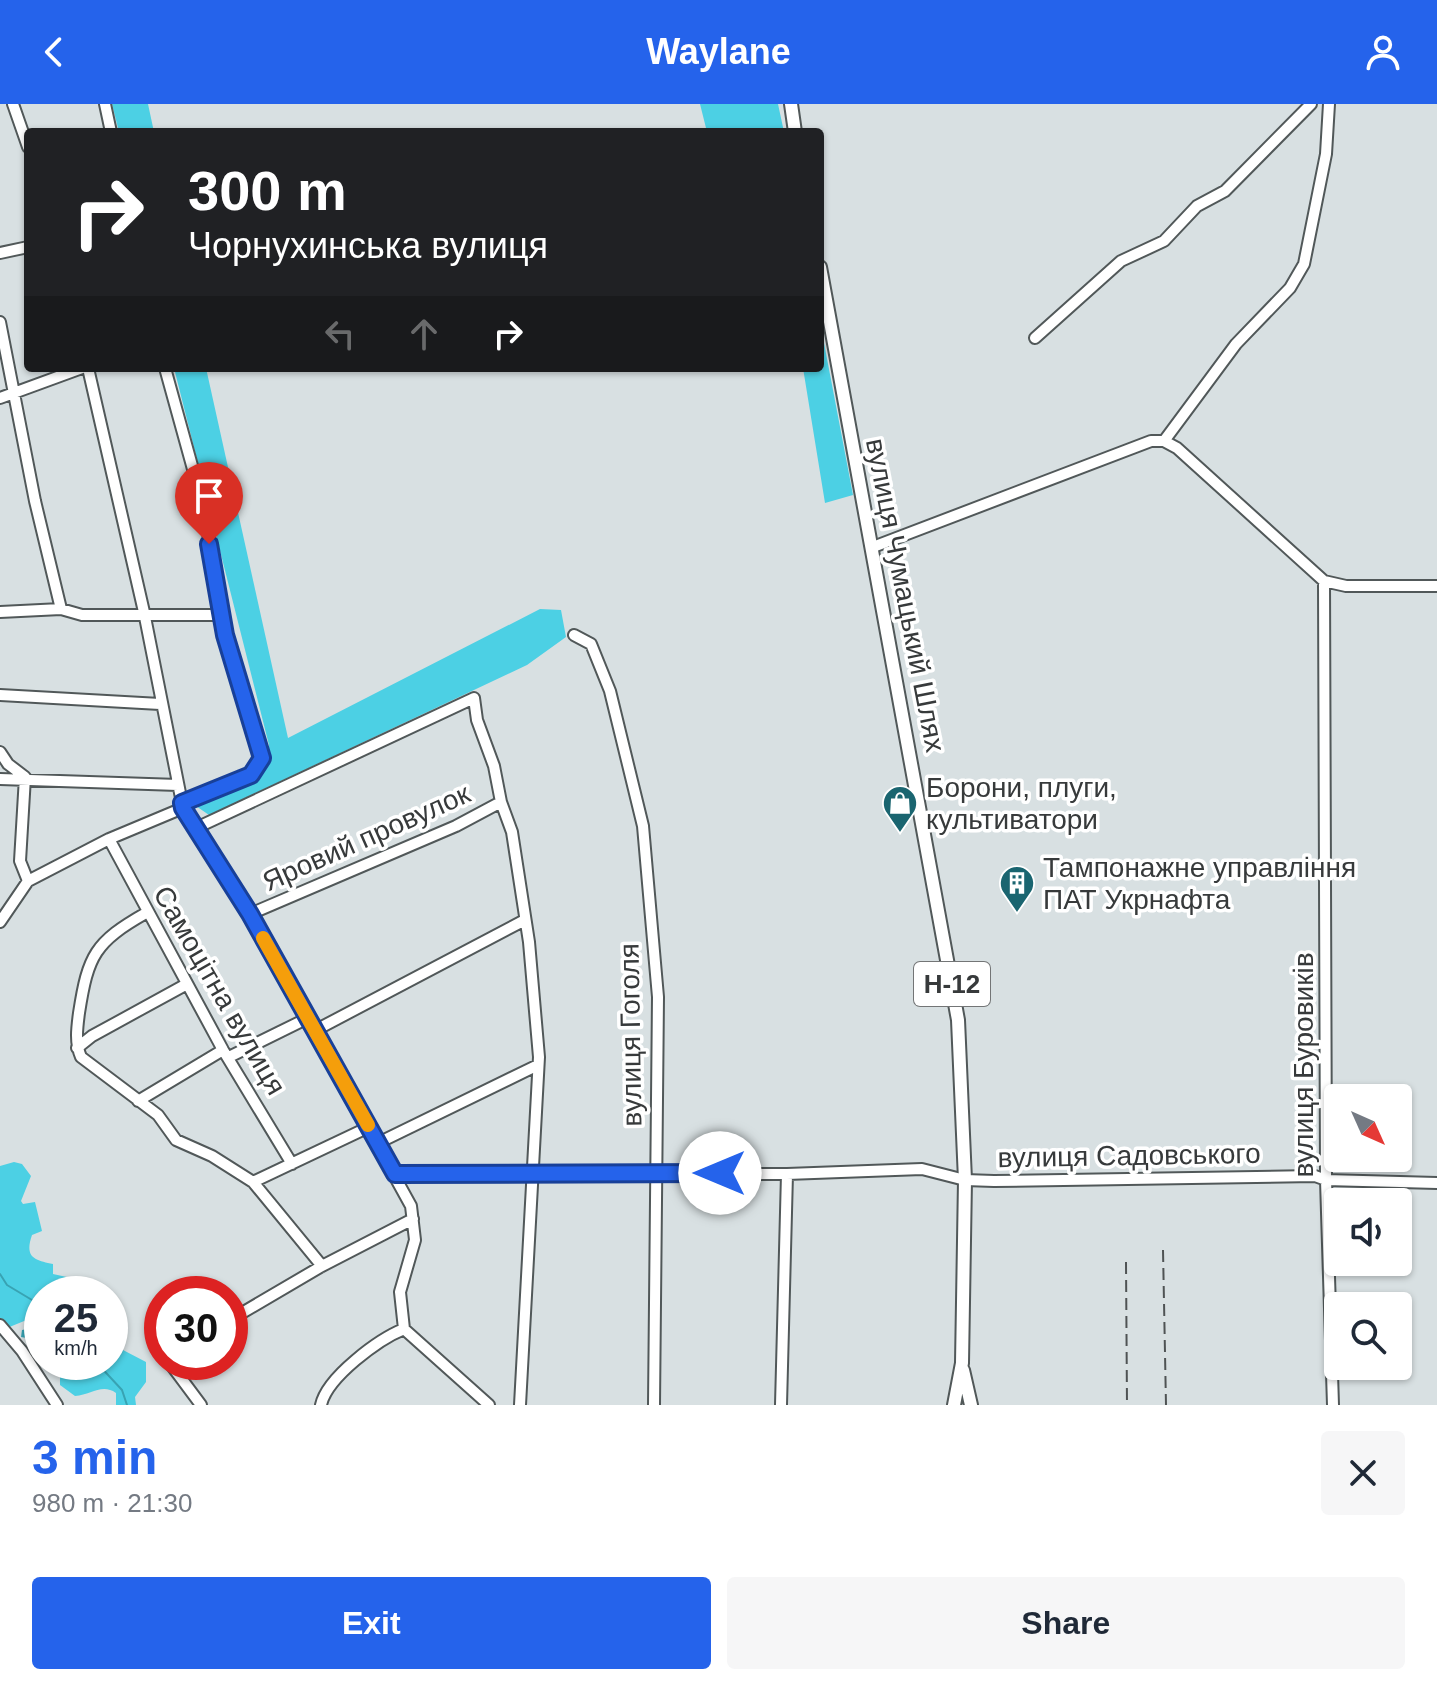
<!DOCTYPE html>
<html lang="en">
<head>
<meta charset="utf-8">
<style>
  :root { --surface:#fff; --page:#f6f6f7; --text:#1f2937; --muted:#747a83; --accent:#2563eb }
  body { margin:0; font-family:Arial,sans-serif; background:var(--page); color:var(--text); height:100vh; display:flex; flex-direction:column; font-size:30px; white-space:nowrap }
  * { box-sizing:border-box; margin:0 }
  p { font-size:26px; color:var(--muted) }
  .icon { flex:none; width:44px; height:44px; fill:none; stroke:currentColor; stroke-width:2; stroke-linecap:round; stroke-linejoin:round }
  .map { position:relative; height:1301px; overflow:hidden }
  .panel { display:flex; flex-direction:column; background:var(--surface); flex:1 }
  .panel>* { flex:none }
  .hud { position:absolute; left:24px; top:24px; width:800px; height:244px; border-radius:8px; box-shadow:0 2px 6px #0004; background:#202124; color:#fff; overflow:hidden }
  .needle { width:52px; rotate:135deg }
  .tools { position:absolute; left:1324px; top:980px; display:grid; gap:16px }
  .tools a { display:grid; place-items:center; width:88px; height:88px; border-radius:8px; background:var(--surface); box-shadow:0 2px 6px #0004; font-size:40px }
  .speed { position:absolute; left:24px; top:1172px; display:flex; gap:16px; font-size:40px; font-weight:700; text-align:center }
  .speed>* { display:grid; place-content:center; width:104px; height:104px; border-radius:50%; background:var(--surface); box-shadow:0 2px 6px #0004; line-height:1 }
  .speed small { font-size:20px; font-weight:400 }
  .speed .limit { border:12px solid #d22; background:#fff; color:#111 }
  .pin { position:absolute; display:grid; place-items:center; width:68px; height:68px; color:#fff; margin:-82px -34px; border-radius:50% 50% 50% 0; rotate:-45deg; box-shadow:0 0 8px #0007 }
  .pin .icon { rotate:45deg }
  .me { position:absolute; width:88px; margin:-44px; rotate:270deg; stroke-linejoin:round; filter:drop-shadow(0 0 6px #0008) }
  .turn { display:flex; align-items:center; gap:28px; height:168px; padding:0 32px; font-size:36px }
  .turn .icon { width:104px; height:104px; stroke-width:2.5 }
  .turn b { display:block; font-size:56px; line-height:68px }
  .lanes { display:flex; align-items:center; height:76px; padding:0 32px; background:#0003; justify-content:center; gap:40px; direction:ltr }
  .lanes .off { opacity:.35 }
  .round { display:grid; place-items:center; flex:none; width:84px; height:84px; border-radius:8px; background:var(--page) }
  .summary { display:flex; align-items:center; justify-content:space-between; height:136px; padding:0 32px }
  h1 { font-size:48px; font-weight:700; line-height:60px; color:var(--accent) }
  .button { display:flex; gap:16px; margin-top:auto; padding:16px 32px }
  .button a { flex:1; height:92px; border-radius:8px; background:var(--accent); color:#fff; font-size:32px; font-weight:700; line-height:92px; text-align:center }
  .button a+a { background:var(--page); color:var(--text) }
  header { display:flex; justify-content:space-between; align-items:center; height:104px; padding:0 32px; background:var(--accent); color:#fff; font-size:36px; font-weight:700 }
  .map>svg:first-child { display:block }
  .green { fill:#4cd0e4 }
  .water { fill:#38a3b3 }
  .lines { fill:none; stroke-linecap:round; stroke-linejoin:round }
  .stream { stroke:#38a3b3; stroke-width:2 }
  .minor-casing { stroke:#515859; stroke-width:14 }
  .major-casing { stroke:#515859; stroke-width:16 }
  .minor { stroke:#fff; stroke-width:10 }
  .major { stroke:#fff; stroke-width:12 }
  .rail { stroke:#4f5354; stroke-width:2; stroke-dasharray:12 6; stroke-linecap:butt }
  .route-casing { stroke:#184099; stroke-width:20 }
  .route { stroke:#2563eb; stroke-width:14 }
  .slow { stroke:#f59e0b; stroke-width:14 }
  .labels { text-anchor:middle; stroke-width:7; stroke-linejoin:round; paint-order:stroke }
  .shield { fill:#fff; stroke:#737576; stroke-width:2 }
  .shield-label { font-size:26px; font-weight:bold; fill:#373a3b }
  .street-label { font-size:28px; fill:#373a3b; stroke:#fff }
  .poi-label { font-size:28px; fill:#373a3b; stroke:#fff; text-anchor:start }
</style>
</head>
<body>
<header><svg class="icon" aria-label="back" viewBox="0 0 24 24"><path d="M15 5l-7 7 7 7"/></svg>Waylane<svg class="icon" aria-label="person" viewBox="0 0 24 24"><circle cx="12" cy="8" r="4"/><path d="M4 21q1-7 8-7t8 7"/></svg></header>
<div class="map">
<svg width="1437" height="1301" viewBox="0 0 1437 1301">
  <rect width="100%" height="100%" fill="#d8e0e2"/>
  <!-- green -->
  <path class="green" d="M112,0H148L154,28H119Z
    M700,0H778L784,28H763L762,25L707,28Z
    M820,218L853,391L825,399L803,264H820Z
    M174,264H206L288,634L540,505L561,506L566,533L527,561L209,711L196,702L256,677L269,661V641Z
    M14,1058L22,1060L31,1072L21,1097L23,1100L35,1098L42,1127L32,1131C24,1154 35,1156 53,1160V1170L85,1177L96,1190H42V1220L34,1213L7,1224L0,1215V1062Z
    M110,1211L118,1219L123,1246L146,1258V1278L135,1293L136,1301H116V1289C102,1279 91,1291 75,1292L60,1281V1258H110Z"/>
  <!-- water -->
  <path class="water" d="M32,1224L42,1238V1257L32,1244V1235L21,1233L22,1226Z"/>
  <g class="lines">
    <!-- stream -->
    <path class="stream" d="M0,1170L7,1181L42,1202
      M96,1258L122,1286L127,1301"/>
    <!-- minor casing -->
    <g class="minor-casing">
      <path id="minor" d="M13,0L28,43
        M105,0L111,28
        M0,149L28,143
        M0,218L35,397L61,505
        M1035,234L1121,157L1164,137L1197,102L1225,87L1311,0
        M88,264L144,508L183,704L250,810L411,1102L415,1136L400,1188L404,1225L489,1301
        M165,264L204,405L225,531L262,654L251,671L182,699
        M0,294L82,264
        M1164,337L1236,240L1290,184L1304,160L1326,50L1329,0
        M873,443L1151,337H1164L1177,344L1324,477L1346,482H1437
        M1324,477L1326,1076L1333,1301
        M0,508L61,505L82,511H221
        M574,531L591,540L610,587L643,722L658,893L654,1301
        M0,591L160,600
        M0,648L8,660L25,673L20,757L28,777
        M0,675L178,681
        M196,724L474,594L477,616L494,662L501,698L512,728L529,838L539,953L520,1301
        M109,735L223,946L292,1060
        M146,809C95,838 88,851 79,909C77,924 75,939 81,953L158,1011L176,1036L212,1052L253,1078L322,1162
        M250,810L456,722L501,698
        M0,818L28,777L109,735L183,704
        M314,927L525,816
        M77,944L92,932L187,880
        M229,953L306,915
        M138,997L223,946
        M378,1039L538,961
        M395,1070H787L922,1065L965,1076L994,1077L1315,1072L1326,1076L1437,1079
        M253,1078L369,1023
        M230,1216L322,1162L413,1115
        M0,1221L22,1247L57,1301
        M169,1258L201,1301
        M321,1301C327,1273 379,1235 404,1225
        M781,1301L787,1070"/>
    </g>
    <!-- major casing -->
    <g class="major-casing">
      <path id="major" d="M791,0L795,28
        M820,163L958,916L965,1076L962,1259L954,1301
        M963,1266L971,1301"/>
    </g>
    <!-- minor -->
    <use href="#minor" class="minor"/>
    <!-- major -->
    <use href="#major" class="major"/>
    <!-- rail -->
    <path class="rail" d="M1163,1146L1166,1301
      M1126,1158L1127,1301"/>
  </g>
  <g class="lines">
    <!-- route casing -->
    <g class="route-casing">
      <path id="route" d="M209,440L225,531L262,654L251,671L182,699L183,704L250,810L395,1070L720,1069"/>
    </g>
    <!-- route -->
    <use href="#route" class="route"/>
    <!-- slow -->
    <path class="slow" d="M263,834L368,1021"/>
  </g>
  <!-- icons -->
  <defs>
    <g id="shop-pin" transform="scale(1.8)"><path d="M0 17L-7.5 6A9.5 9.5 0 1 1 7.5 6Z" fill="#1a6570" stroke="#fff"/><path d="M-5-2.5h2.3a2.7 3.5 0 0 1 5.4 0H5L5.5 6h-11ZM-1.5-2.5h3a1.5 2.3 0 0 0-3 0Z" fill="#fff"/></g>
    <g id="building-pin" transform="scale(1.8)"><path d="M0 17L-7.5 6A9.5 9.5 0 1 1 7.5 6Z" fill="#1a6570" stroke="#fff"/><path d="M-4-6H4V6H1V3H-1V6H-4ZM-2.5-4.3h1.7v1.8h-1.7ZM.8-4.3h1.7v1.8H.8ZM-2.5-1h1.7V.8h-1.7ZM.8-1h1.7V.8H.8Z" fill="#fff"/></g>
  </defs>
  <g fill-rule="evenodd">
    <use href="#shop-pin" x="900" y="699"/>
    <use href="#building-pin" x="1017" y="779"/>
  </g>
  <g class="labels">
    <!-- shield labels -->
    <rect class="shield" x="914" y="858" width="76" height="44" rx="6"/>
    <g class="shield-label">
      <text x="952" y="889">Н-12</text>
    </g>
    <!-- street labels -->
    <g class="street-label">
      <text transform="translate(906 491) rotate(79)" y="10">вулиця Чумацький Шлях</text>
      <text transform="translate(366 733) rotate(-24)" y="10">Яровий провулок</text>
      <text transform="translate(220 886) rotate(60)" y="10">Самоцітна вулиця</text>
      <text transform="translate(630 931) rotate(-91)" y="10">вулиця Гоголя</text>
      <text transform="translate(1303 961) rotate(-90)" y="10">вулиця Буровиків</text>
      <text transform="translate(1129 1051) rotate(-1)" y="10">вулиця Садовського</text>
    </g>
    <!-- poi labels -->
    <g class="poi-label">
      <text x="926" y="693">Борони, плуги,<tspan x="926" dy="32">культиватори</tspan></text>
      <text x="1043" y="773">Тампонажне управління<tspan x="1043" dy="32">ПАТ Укрнафта</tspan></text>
    </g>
  </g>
</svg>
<div class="tools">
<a><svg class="needle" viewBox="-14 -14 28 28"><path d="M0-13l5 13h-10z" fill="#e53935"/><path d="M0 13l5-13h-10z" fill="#747a83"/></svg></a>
<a><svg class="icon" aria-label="sound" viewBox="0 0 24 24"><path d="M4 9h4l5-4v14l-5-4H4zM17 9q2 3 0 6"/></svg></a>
<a><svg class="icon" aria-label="search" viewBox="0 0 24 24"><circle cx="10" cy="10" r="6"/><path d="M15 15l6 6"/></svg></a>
</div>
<div class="speed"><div>25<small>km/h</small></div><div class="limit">30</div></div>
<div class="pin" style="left:209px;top:440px;background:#d93025"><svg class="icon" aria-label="arrive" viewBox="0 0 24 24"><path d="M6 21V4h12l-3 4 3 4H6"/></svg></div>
<svg class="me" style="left:720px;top:1069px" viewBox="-20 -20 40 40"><circle r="19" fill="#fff"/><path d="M0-13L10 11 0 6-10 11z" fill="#2563eb"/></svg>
<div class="hud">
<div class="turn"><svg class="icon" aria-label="right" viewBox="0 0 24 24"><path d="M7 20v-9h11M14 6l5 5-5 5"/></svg><div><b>300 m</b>Чорнухинська вулиця</div></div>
<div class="lanes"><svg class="icon off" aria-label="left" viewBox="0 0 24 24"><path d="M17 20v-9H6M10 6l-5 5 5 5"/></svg><svg class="icon off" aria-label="ahead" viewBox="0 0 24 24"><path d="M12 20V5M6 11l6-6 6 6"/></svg><svg class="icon" aria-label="right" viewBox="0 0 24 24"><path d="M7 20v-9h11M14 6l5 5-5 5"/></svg></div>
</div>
</div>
<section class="panel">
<div class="summary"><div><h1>3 min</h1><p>980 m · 21:30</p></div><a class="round"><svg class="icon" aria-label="close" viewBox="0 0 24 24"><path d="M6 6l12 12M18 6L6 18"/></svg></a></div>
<div class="button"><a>Exit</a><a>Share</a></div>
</section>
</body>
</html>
